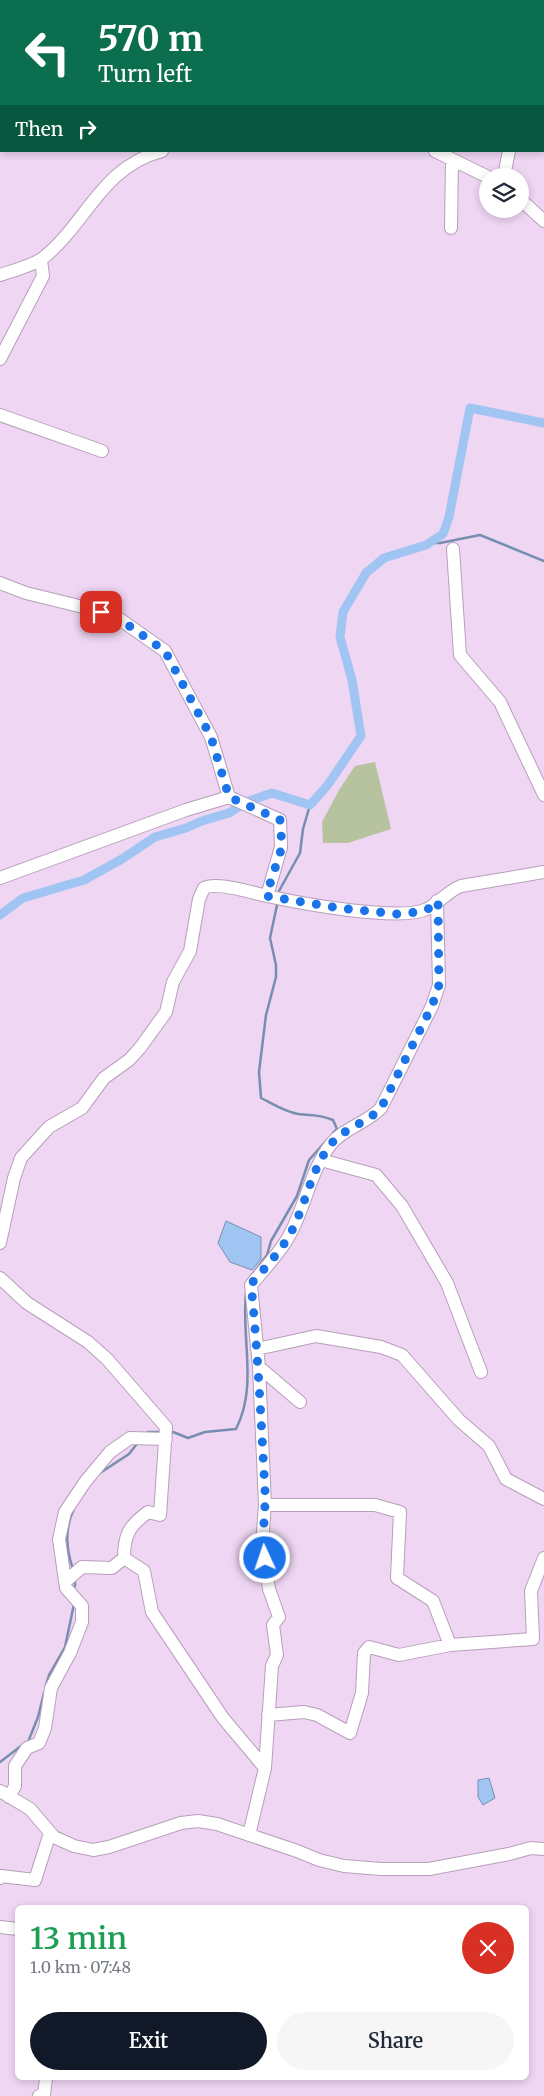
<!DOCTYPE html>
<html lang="en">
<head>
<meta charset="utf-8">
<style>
  :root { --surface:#fff; --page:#f6f6f7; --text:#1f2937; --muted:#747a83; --accent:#111827 }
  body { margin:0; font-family:Merriweather,serif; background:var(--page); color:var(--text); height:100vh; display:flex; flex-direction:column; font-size:19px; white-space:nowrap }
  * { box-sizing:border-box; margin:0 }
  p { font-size:16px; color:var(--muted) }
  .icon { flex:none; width:28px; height:28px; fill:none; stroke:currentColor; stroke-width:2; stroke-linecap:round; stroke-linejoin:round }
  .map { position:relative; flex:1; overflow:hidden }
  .sheet { position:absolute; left:15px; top:1905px; width:514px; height:175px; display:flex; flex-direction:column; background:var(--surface); border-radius:8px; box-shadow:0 2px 8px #0003 }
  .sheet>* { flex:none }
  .hud { position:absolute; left:0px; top:0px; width:545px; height:152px; box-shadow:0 2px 8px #0003; background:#0b6e4f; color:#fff; overflow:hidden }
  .controls { position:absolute; left:479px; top:168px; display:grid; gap:10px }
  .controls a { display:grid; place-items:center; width:50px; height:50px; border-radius:50%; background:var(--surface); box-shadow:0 2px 8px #0003; font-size:25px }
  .pin { position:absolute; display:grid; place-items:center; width:42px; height:42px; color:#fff; margin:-21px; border-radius:10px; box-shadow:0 2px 8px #0006 }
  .me { position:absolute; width:55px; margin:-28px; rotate:357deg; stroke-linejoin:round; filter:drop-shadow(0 0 4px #0008) }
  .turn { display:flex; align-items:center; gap:18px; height:105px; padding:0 15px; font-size:22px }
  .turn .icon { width:65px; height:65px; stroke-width:2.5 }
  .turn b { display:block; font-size:35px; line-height:42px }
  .then { display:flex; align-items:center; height:48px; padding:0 15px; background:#0003; gap:10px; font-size:19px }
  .round { display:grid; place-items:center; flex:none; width:52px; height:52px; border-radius:26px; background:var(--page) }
  .summary { display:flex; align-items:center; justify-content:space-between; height:85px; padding:0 15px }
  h1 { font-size:30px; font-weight:600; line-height:38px; color:#1e9e55 }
  .button { display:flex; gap:10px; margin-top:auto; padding:10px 15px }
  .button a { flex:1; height:58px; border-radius:30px; background:var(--accent); color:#fff; font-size:20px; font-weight:600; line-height:58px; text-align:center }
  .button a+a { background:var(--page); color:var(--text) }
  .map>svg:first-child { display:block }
  .green { fill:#b7c29f }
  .water { fill:#a1c5f2; stroke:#778eb0 }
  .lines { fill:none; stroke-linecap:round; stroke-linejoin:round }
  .stream { stroke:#778eb0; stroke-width:2.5 }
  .canal { stroke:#a1c5f2; stroke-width:9 }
  .minor-casing { stroke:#b79fba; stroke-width:14 }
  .minor { stroke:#fff; stroke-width:12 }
  .route { stroke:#1a73e8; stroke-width:9; stroke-dasharray:0 16.2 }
</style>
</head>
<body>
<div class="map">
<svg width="544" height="2096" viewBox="0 0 544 2096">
  <rect width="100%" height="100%" fill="#efd6f3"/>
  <!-- green -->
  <path class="green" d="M375,762L391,829L348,843H323L322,822L339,790L355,766Z"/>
  <!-- water -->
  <path class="water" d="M226,1221L261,1237V1259L252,1270L230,1262L218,1243Z
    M489,1778L495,1798L483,1805L478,1797V1780Z"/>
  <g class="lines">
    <!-- stream -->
    <path class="stream" d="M429,543H440L480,535L544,561
      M279,891L300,853L303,829L310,805
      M277,905L270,938L276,965V977L266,1015L259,1072L261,1098C273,1104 285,1112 298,1114C312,1116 318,1114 333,1120L337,1129L333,1133
      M248,1280L267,1255L271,1241L297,1196L309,1160L326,1141
      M148,1432H159
      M173,1432L188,1438L205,1432L236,1429C258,1386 241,1339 246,1293
      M100,1473L129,1454L136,1445
      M73,1569C66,1549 64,1529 74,1509
      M75,1586V1579
      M46,1685L49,1675L65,1647L74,1604
      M28,1742L38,1717L44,1693
      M0,1762L21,1746"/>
    <!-- canal -->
    <path class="canal" d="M246,802L272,793L310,805L327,786L361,736L352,680L340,637L343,612L366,573L384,558L426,545L443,534L449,517L470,408L544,423
      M0,915L23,898L84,880L122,859L155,837L186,828L202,821L229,813L240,806"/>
    <!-- minor casing -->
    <g class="minor-casing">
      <path id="minor" d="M27,1L28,0
        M396,1L397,0
        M530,1L531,0
        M0,15L1,16
        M435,151L488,177
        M504,176L509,151
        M520,199L544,221
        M451,228L452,160
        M0,275C12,271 34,265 43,258C87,223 101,167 162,151
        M0,359L43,276L41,260
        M0,415L102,451
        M453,549L460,655L500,702L544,795
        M0,583L26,593L83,607L118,618L165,651L211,737L229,797L280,820L281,847L267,896
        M0,878L186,810L229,797
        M437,901L439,985L432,1006L381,1108C367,1123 344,1128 331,1144C310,1171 306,1206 289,1236C280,1253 264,1269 251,1285L259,1367L265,1505H375L400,1512L397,1578L433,1601L450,1645L533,1639L531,1591L544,1558
        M321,1160L376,1175L402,1206L447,1283L481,1372
        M0,1243L14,1178L21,1158L49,1127L82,1108L104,1078L129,1060L140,1048L166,1012L173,982L190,951L199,899L204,888C216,881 253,893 267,896C299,903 399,922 427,909C439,903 448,891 461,886L544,872
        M0,1278L27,1303L88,1342L107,1359L166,1427L160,1515L148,1512C129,1526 124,1535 124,1558
        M257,1349L316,1336L381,1347L402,1355L459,1420L489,1446L506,1479L544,1499
        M259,1367L300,1402
        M124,1558L144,1571L152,1612L223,1718L265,1768L249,1835
        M65,1582L82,1567L112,1568L124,1558
        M268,1715L304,1712L317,1715L350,1733L362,1693L364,1653L369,1647L399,1655L450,1645
        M265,1768L272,1666L277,1655L273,1625L279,1617L269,1589L262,1543L265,1505
        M0,1791L30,1809L54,1837L74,1846L93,1850L109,1847L181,1823L198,1821L217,1824L297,1851L319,1860L344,1866L381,1869H429L509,1854L531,1848L544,1849
        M9,1797L15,1786V1766L27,1748L39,1743L45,1728L51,1688L70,1653L82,1622V1606L66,1588L59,1539L65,1512L85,1482L110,1452L130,1438L166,1439
        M0,1878L1,1876L35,1880L50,1833
        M0,1927L18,1929
        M39,2096L44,2095L46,2078"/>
    </g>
    <!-- minor -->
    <use href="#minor" class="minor"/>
  </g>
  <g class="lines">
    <!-- route -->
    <path class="route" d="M101,612L118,618L165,651L211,737L229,797L280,820L282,847L266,896L339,908L397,914L418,912L428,909L438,901L439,985L432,1006L381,1108C367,1123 344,1128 331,1144C310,1171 306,1206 289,1236C279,1253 264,1269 251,1284C258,1353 261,1421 265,1490C266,1513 261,1535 265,1558"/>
  </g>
</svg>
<div class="controls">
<a><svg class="icon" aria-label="layers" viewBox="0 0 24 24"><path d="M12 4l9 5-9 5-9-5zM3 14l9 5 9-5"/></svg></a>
</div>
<div class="pin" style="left:101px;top:612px;background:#d93025"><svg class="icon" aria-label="arrive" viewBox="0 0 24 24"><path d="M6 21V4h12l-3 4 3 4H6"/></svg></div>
<svg class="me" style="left:265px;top:1558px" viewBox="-20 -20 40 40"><circle r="17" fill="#1a73e8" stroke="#fff" stroke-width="3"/><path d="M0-11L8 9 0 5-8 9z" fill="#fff"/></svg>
<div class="hud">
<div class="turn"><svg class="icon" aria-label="left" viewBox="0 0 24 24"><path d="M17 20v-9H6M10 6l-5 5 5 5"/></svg><div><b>570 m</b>Turn left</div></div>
<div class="then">Then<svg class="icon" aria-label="right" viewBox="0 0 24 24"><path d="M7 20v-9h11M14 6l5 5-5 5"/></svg></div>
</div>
<section class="sheet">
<div class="summary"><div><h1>13 min</h1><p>1.0 km · 07:48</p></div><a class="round" style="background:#d93025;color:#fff"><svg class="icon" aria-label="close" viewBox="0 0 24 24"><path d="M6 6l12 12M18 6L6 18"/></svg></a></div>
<div class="button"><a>Exit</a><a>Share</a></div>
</section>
</div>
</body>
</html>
